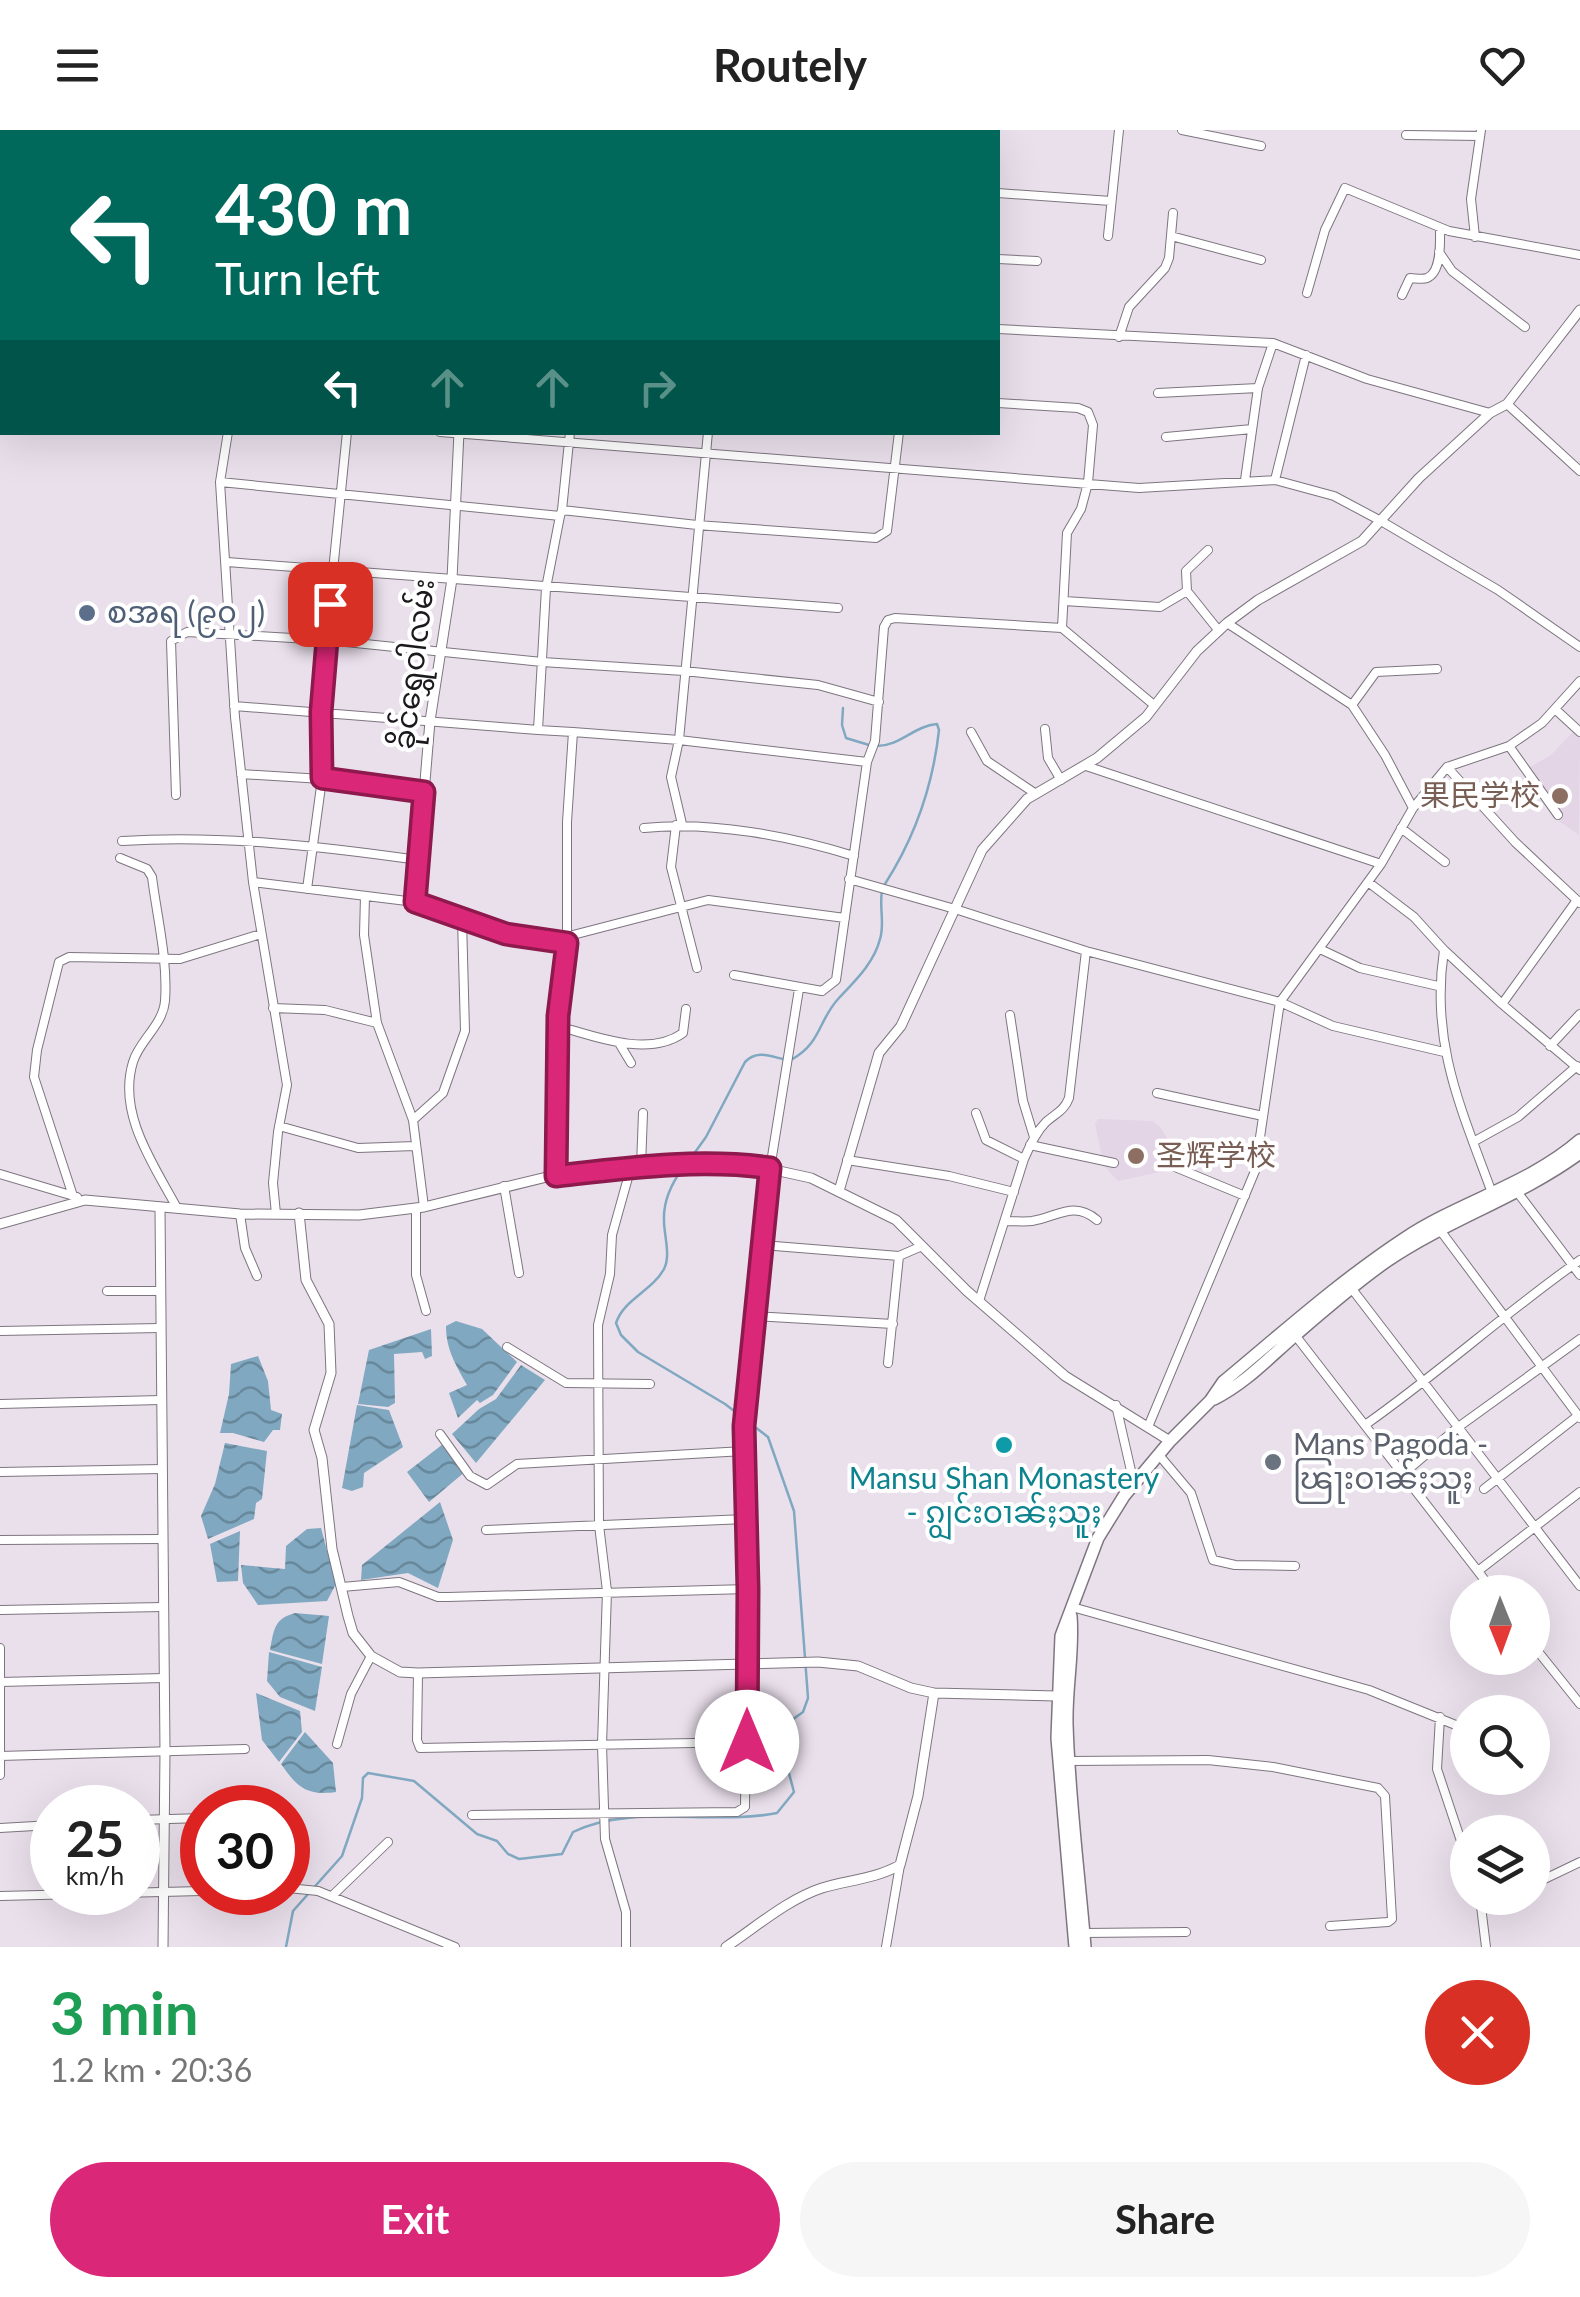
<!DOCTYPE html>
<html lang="en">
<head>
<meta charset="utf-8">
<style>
  :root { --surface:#fff; --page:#f6f6f6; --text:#222; --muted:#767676; --accent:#db2777 }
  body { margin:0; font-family:Lato,"Noto Sans SC","Noto Sans Myanmar",sans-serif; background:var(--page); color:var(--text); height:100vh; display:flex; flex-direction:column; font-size:38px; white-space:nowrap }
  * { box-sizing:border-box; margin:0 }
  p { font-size:32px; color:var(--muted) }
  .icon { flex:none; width:55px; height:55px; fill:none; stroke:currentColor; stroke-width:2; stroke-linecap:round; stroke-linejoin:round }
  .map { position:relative; height:1817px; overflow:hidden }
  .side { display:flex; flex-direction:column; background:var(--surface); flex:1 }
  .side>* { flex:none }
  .hud { position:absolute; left:0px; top:0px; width:1000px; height:305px; box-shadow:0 10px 40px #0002; background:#00695c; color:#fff; overflow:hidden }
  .needle { width:65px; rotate:179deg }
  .tools { position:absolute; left:1450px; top:1445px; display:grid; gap:20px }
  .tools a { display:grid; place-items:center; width:100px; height:100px; border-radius:50%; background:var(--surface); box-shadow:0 10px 40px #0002; font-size:50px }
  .speed { position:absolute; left:30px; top:1655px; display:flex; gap:20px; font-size:50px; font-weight:700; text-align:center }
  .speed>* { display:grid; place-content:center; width:130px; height:130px; border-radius:50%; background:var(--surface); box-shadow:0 10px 40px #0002; line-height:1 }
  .speed small { font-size:25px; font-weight:400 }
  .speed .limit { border:15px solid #d22; background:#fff; color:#111 }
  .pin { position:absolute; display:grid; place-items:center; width:85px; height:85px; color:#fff; margin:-42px; border-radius:20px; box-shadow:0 5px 15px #0006 }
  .me { position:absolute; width:110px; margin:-55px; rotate:0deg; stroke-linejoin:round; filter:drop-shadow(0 0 8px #0008) }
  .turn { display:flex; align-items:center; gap:35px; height:210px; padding:0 50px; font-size:45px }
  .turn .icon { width:130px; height:130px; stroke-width:2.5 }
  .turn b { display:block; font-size:70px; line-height:85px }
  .lanes { display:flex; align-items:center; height:95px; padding:0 50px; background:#0003; justify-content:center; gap:50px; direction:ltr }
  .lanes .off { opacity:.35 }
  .round { display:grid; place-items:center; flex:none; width:105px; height:105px; border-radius:52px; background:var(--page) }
  .headline { display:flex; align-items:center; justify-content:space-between; height:170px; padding:0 50px }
  h1 { font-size:60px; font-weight:700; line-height:75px; color:#1e9e55 }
  .primary-button { display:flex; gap:20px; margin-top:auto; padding:20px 50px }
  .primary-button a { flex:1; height:115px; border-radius:60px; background:var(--accent); color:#fff; font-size:40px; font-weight:700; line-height:115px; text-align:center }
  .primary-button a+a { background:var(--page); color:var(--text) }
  header { display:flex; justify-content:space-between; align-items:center; height:130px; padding:0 50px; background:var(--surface); font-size:45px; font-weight:700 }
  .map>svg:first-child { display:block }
  .built { fill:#e3d4e6 }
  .water { fill:url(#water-waves) }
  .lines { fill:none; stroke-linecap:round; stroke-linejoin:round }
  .stream { stroke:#80a8c0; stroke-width:2.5 }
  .minor-casing { stroke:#7d757f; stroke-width:10 }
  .tertiary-casing { stroke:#7d757f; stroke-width:11 }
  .primary-casing { stroke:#7d757f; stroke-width:14 }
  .minor { stroke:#fff; stroke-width:8 }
  .tertiary { stroke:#fff; stroke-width:9 }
  .primary { stroke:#fff; stroke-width:11 }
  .route-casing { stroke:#8e194d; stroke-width:25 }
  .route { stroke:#db2777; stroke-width:18 }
  .service-dot { fill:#5c6f8a; stroke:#fff; stroke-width:4 }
  .education-dot { fill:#8d6e63; stroke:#fff; stroke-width:4 }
  .culture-dot { fill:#0f9aa8; stroke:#fff; stroke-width:4 }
  .worship-dot { fill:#6b7280; stroke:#fff; stroke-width:4 }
  .labels { text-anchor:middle; stroke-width:8; stroke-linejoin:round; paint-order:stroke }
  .service-label { font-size:30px; fill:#4e5e75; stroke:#fff; text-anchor:start }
  .street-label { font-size:30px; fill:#1c191d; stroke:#fff }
  .education-label { font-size:30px; fill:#785e54; stroke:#fff; text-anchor:end }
  .worship-label { font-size:30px; fill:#5b616d; stroke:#fff; text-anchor:start }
  .culture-label { font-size:30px; fill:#0d838f; stroke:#fff }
</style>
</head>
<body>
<header><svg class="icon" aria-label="menu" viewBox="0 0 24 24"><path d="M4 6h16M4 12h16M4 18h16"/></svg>Routely<svg class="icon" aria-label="heart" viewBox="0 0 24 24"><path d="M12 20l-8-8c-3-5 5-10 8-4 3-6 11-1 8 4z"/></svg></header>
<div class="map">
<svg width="1580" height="1817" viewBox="0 0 1580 1817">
  <defs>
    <pattern id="water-waves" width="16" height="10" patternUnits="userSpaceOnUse" patternTransform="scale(2.5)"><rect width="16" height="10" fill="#80a8c0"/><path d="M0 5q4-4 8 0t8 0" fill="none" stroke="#68889b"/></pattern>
  </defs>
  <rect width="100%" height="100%" fill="#eae0ec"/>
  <!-- built -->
  <path class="built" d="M1573,602L1580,607L1579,705L1559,691L1523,641L1551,625Z
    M1098,989L1153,991L1161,998L1172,1017L1169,1035L1164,1041L1118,1051L1104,1036L1095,994Z"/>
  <!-- water -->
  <path class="water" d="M456,1191L482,1199L517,1232L493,1265L480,1273L477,1270L458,1288L449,1263L467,1255C456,1235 446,1220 446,1196Z
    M431,1199L432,1226L425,1229L422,1222L394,1224L395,1273L388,1277L358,1274L369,1220Z
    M258,1226L268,1251L271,1280L282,1284L280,1300H273L264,1312L233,1303H220L229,1264L231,1234Z
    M521,1235L545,1250L476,1333L452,1304L479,1279L496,1269Z
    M357,1275L389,1280L403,1317L364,1343L363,1357L352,1361L342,1358Z
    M225,1313L267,1321L262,1369L256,1373L254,1389L208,1409L201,1386L215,1354Z
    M443,1314L466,1341L429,1372L407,1342Z
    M440,1372L453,1410L438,1458L408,1443L361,1450L362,1435Z
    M321,1398L336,1454L327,1471L258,1475L243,1453L241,1435L285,1439L286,1416L307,1399Z
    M240,1401L238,1451L217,1452L210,1414Z
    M295,1483L329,1486L322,1534L270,1520C274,1499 274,1489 295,1483Z
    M269,1522L322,1537L315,1581L280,1567L267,1551Z
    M256,1563L300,1581L302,1602L279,1632L262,1610Z
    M305,1602L333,1633L336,1662C306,1666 297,1657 281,1634Z"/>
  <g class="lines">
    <!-- stream -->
    <path class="stream" d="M843,578L842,595L846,608L869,615
      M877,616C900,616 914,596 937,594L939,600C933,655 915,707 885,754
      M791,930C822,913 818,890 839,868C855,851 874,833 880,809C885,794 879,777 882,761
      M688,1032L706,1007L745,932C757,920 769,926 783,929
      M286,1817L293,1781L342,1726L362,1668L363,1648L368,1643L414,1651L477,1704L497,1711L508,1724L519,1729L562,1724L573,1702C631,1673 713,1696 777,1683L794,1662L779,1606L782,1597L803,1582L808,1568L794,1381L768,1307L725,1274L638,1222L621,1205L616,1193C624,1169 652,1161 664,1139C671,1126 664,1105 664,1091C663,1071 671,1054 683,1038"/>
    <!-- minor casing -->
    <g class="minor-casing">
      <path id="minor" d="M1182,0L1261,16
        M168,2H176
        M268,2L269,0
        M374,2V0
        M598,2V0
        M739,2L740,0
        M926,2L927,0
        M1406,5L1480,6
        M998,63L1111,71
        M1108,106L1119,0
        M1171,106L1261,130
        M1475,107L1471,69L1481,0
        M1439,122L1452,141L1525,197
        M998,129L1037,131
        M1307,163L1325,100L1345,58L1449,101L1580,125
        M1402,165L1410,148C1415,148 1422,150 1427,148C1442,142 1440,110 1440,98
        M998,199L1273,213L1367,249L1490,283
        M1119,207L1129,177L1165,138L1169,128L1173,83
        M1158,263L1258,258
        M998,273L1078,278L1088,282L1093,295L1088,353L1081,379L1067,403L1062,498
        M1507,274L1580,341
        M228,302L220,352L235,587L253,752L287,955L278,1002L273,1053L276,1084
        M440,302L1139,358L1275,350L1334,366L1381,391L1498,460L1580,517
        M708,302L679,610L867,632L836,850L822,861L734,845
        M1166,307L1252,299
        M1245,350L1258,258L1273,213
        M1275,350L1306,225
        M220,352L560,386L546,458L538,600L573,602
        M562,380L570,302
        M560,386L562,380L697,395L876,408L887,401L899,302
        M1208,420L1186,441L1187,461L1219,501
        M227,432L838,478
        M1064,471L1160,477L1187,461
        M1227,493L1352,575L1385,625L1413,678
        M1352,575L1376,542L1437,539
        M234,576L538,600
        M1555,579L1580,602
        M1045,599L1048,628L1061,650
        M971,602L987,631L1036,664
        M1509,616L1558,685
        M867,632L875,611L884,497L888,490L895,488L1062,498L1154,575
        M1086,636L1381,734
        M1447,637L1515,712L1580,773
        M241,644L322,649L424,661
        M176,665L171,511L187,502L326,510L542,532L684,541L818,555L879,572
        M676,695L671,737L697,838
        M644,698C711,691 790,706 854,726
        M1401,698L1445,732
        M122,711C222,705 319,716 418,730
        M120,728L147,739L152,747C157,787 168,830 165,871C163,895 139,911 133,932C117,984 154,1035 177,1078
        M849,749L955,779L1086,821L1280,872L1333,896L1444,922
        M253,752L415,772
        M1368,752L1414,787L1444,820L1502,874L1580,940
        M307,759L322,649L326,510L347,302
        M365,766L364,805L377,893L413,990L424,1077
        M569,806L708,770L845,788
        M567,813V692L573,602L679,610L671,647L682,694
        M1320,819L1360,838L1438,856
        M1444,820C1430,913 1461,978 1492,1063
        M1502,874L1577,770
        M273,878L325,880L377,893
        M1010,885L1023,971L1034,1007
        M558,896C594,906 648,928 683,903L686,879
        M619,913L631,933
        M1550,916L1580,884
        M1157,963L1263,986
        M976,983L986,1010L1024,1029
        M413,990L443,963L465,901L462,789
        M279,996L358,1018L415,1016
        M1473,1012L1518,987L1577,936
        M1030,1015L1114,1033
        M847,1030L949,1046L1014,1062
        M641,1036L643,983
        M1175,1037L1245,1066
        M0,1044L77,1067
        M504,1056L519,1143
        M1515,1059L1580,1145
        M73,1066L34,947L37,920L59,832L69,827L180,829L261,804
        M416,1078V1145L426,1181
        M240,1084L245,1118L257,1146
        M1006,1091C1015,1091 1024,1092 1032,1091C1057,1087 1074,1070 1097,1090
        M1440,1100L1580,1288
        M762,1115L899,1126
        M1352,1159L1580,1456
        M107,1161H160
        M979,1171L1024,1029C1030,1016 1035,1003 1046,992C1056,983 1064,981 1069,968L1086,821
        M755,1186L893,1194
        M0,1201L160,1198
        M1295,1205L1494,1462
        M507,1217L566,1253L650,1254
        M888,1233L899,1126L922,1116
        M0,1274L161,1270
        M1116,1275L1134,1354
        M1365,1295C1439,1243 1506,1182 1580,1130
        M1148,1297L1255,1041L1280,872L1381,734L1413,678L1447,637L1509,616L1542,593L1580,551
        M440,1304L470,1346L487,1355L517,1334L744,1321
        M1159,1325L1191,1363L1213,1430L1235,1435L1295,1436
        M0,1342L162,1339
        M1403,1344L1457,1298L1580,1209
        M1484,1359L1579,1285
        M486,1400L746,1389
        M0,1410L162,1409
        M1478,1441L1580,1362
        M342,1457L399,1452L438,1467H448L748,1459
        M1072,1477L1369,1560L1468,1600
        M0,1480L163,1477
        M1532,1514L1580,1574
        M0,1518V1645
        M418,1543L417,1610L420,1618L747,1612
        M0,1552L164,1548
        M1440,1587L1437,1639L1468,1732
        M337,1614L351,1564L371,1526
        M0,1626L245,1619
        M1068,1631L1208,1630L1273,1637L1378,1658L1385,1666L1392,1789L1388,1792L1330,1796
        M472,1685L737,1682L745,1677L748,1459L745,1296L770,1039L799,859
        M288,1689H293
        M138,1690L202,1688
        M0,1698L52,1695
        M1532,1755L1580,1732
        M288,1758L318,1761L455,1817
        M0,1766L202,1761
        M332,1766L388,1712
        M1480,1768L1486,1817
        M1482,1774L1499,1768
        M1084,1803L1186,1802
        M626,1817V1782L605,1709L602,1615L607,1461L599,1395L598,1195L610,1144L612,1105L631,1037
        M886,1817L900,1735"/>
    </g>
    <!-- tertiary casing -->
    <g class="tertiary-casing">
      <path id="tertiary" d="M490,2V0
        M459,302L452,449L430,591L415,772L505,805L567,813L558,887L555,1045
        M839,1061L879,923L901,896L982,720L1027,669L1097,628L1146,587L1197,521L1227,493L1258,470L1362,411L1419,348L1490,283L1507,274L1580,180
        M160,1079L165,1621L163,1817
        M299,1083L306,1150L329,1194L331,1243L314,1300L322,1328L332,1419L348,1486L353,1503L371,1526L400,1542L418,1543L818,1532L858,1536L911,1558L934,1563L1056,1566
        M0,1094L85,1070L240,1084L359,1085L424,1077L555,1045L641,1036L737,1033L770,1039L811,1048L896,1090L967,1161L1065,1246L1170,1311
        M726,1817C756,1797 788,1769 822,1758C849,1750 875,1749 900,1735L918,1666L934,1563"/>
    </g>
    <!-- primary casing -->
    <g class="primary-casing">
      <path id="primary" d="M1214,1269C1244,1254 1267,1230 1292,1208C1322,1182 1354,1154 1387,1131C1449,1089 1520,1067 1580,1023
        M1071,1486C1074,1522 1066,1558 1067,1594C1069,1668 1079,1743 1085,1817
        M1075,1817L1057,1608L1061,1506L1098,1408L1124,1366L1170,1311L1210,1271L1223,1252C1282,1203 1341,1150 1405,1108C1461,1071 1528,1055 1580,1010"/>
    </g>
    <!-- minor -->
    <use href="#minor" class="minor"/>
    <!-- tertiary -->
    <use href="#tertiary" class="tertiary"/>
    <!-- primary -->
    <use href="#primary" class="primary"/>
  </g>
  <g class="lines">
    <!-- route casing -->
    <g class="route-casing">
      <path id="route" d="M330,474L321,582L322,648L424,662L415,772L506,804L567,813L558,886L556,1046C627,1038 699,1028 770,1038L744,1296L748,1459L747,1612"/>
    </g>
    <!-- route -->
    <use href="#route" class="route"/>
  </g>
  <!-- markers -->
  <circle class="service-dot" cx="87" cy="483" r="10"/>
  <g class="education-dot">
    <circle cx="1560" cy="666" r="10"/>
    <circle cx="1136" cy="1026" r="10"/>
  </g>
  <circle class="culture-dot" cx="1004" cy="1315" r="10"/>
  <circle class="worship-dot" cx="1273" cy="1332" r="10"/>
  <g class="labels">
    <!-- service labels -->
    <g class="service-label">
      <text x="107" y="493">စအရ (၉၀၂)</text>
    </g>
    <!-- street labels -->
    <g class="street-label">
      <text transform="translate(414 534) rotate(-83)" y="10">ခိုင်ရွှေဝါလမ်း</text>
    </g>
    <!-- education labels -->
    <g class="education-label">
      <text x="1540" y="676">果民学校</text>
      <text x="1156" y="1036" text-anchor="start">圣辉学校</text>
    </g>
    <!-- worship labels -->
    <g class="worship-label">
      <text x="1293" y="1325">Mans Pagoda -<tspan x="1293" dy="34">ၽြႃးဝၢၼ်ႈသူႈ</tspan></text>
    </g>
    <!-- culture labels -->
    <g class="culture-label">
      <text x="1004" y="1359">Mansu Shan Monastery<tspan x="1004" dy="34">- ၵျွင်းဝၢၼ်ႈသူႈ</tspan></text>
    </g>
  </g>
</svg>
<div class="tools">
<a><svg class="needle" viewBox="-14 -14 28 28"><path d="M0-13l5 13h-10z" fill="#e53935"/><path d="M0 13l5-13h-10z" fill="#767676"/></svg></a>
<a><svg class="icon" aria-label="search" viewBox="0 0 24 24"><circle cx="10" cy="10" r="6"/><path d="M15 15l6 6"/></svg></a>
<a><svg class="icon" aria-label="layers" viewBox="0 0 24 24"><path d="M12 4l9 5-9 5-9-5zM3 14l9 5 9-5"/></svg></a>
</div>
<div class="speed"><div>25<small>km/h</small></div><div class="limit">30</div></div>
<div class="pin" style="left:330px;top:474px;background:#d93025"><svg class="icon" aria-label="arrive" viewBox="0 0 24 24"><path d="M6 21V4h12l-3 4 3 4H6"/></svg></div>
<svg class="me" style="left:747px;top:1612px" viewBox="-20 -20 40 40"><circle r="19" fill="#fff"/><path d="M0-13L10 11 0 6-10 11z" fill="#db2777"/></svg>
<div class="hud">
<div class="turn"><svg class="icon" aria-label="left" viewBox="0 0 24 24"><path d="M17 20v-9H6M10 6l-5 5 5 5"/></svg><div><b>430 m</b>Turn left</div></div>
<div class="lanes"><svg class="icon" aria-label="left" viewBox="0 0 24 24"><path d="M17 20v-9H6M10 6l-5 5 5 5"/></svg><svg class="icon off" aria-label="ahead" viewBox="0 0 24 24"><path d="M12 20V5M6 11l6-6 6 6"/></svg><svg class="icon off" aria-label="ahead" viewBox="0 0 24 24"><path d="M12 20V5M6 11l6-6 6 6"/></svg><svg class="icon off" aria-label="right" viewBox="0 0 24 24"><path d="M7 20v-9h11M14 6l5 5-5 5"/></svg></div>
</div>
</div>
<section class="side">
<div class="headline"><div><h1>3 min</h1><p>1.2 km · 20:36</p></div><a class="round" style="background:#d93025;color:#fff"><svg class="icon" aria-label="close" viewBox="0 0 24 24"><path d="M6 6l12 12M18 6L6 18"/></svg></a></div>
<div class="primary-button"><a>Exit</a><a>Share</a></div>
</section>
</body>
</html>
